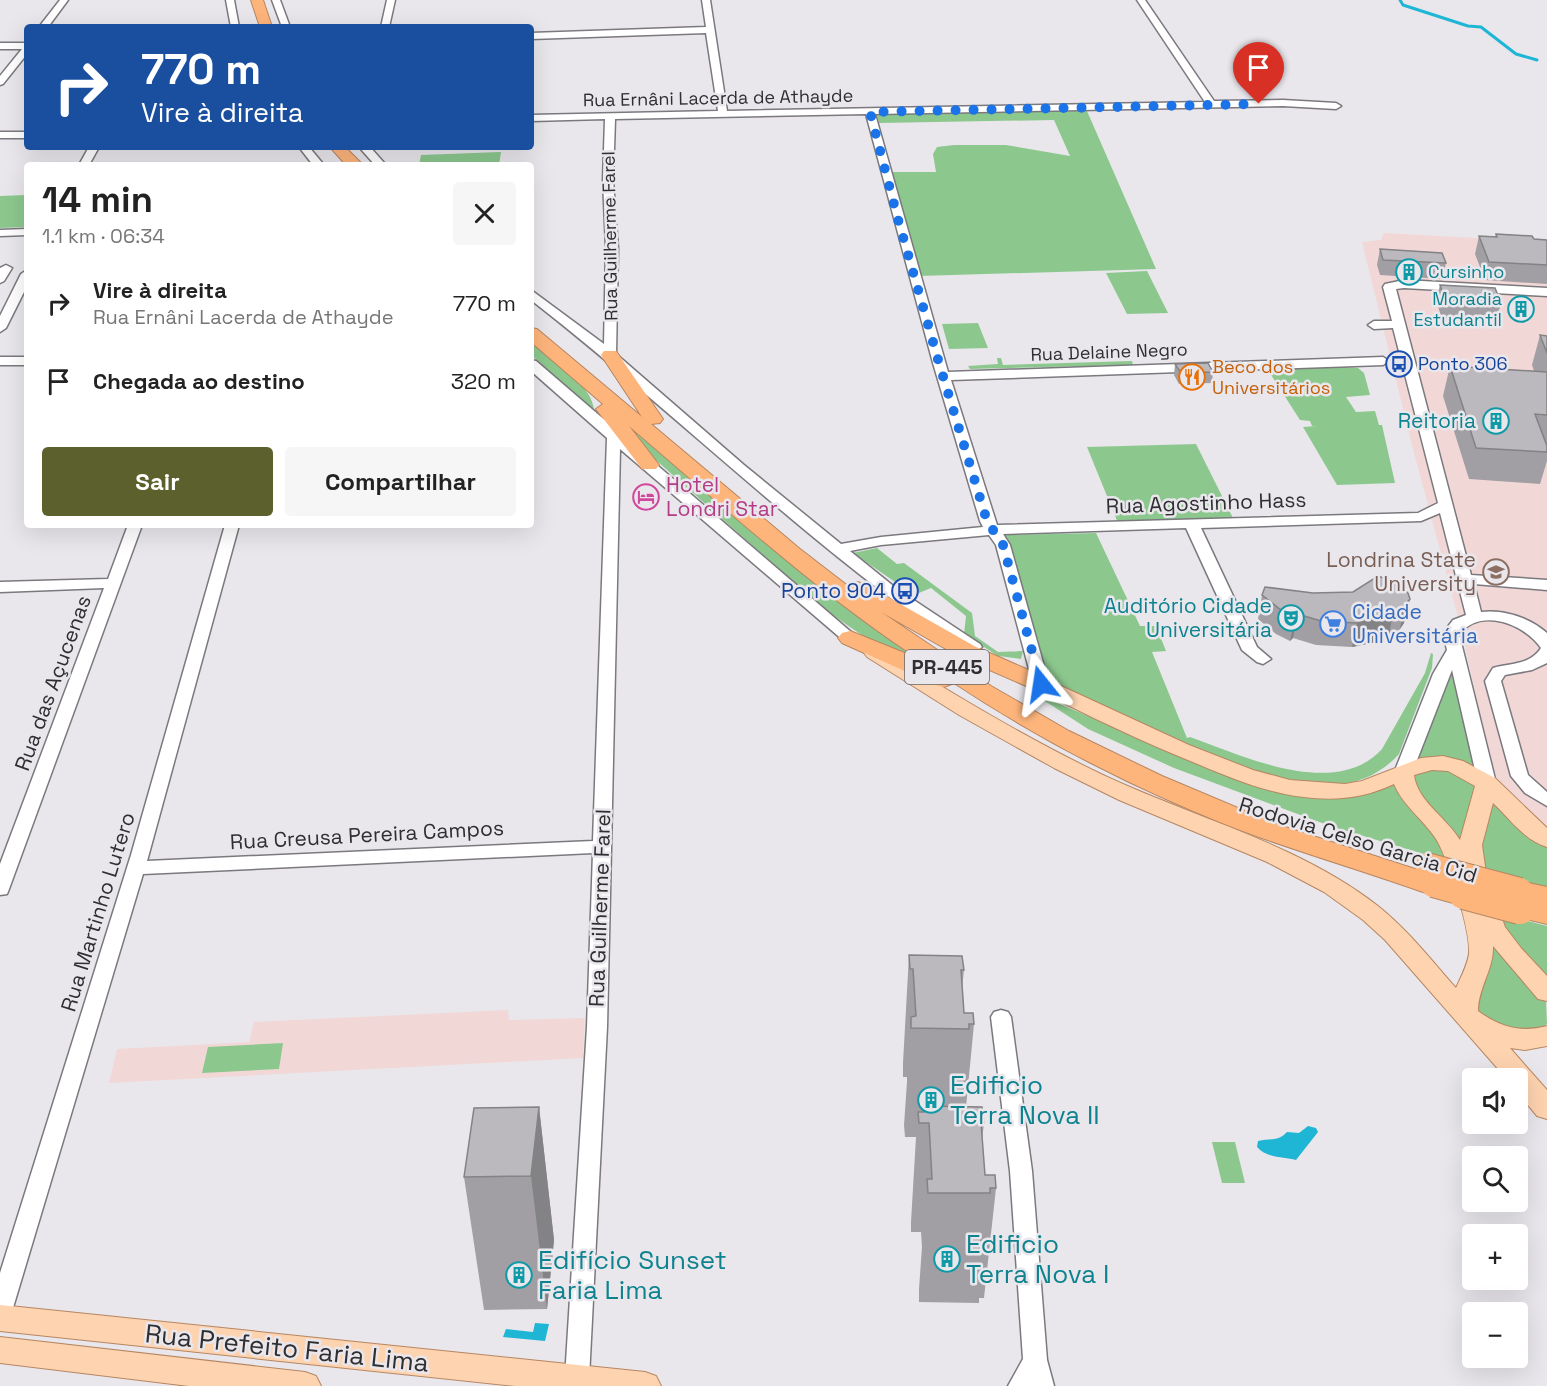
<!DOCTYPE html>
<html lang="pt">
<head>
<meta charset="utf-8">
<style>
  :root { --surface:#fff; --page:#f6f6f6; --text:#222; --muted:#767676; --accent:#5c602d }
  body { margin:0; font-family:"Space Grotesk",sans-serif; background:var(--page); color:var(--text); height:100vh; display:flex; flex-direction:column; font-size:22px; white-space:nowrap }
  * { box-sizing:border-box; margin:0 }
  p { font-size:20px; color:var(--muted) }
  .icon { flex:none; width:33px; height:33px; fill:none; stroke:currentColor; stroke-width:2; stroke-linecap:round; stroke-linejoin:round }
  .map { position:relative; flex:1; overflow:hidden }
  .side { position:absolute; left:24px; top:162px; width:510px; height:366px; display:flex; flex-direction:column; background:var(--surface); border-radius:6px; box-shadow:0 6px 24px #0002 }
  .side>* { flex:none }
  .banner { position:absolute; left:24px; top:24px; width:510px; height:126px; border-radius:6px; box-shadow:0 6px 24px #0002; background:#1a4fa0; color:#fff; overflow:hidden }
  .fabs { position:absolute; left:1462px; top:1068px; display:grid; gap:12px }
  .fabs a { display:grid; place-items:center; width:66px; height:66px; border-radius:6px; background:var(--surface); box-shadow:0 6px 24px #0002; font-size:30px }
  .pin { position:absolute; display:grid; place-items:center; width:51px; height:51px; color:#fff; margin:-62px -26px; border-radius:50% 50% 50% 0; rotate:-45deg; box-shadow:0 0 6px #0007 }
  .pin .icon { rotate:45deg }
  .me { position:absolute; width:66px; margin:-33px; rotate:345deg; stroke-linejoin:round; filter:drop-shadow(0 0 4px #0008) }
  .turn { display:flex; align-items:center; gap:21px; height:126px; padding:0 18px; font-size:27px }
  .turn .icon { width:78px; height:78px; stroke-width:2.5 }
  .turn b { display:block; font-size:42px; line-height:51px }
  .round { display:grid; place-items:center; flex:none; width:63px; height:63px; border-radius:6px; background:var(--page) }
  .head { display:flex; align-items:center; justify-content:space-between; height:102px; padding:0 18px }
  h1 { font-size:36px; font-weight:800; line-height:45px }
  .action { display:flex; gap:12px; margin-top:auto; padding:12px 18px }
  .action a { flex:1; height:69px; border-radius:6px; background:var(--accent); color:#fff; font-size:24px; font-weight:800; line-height:69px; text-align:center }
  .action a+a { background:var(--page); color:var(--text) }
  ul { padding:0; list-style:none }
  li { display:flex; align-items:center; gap:18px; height:78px; padding:0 18px }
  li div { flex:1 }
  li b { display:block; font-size:22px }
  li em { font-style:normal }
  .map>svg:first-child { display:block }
  .education { fill:#f2d7d7 }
  .green { fill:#8cc88e }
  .water { fill:#1fb6d6 }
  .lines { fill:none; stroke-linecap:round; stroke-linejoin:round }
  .stream { stroke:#1fb6d6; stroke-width:3 }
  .minor-casing { stroke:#7b797e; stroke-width:3 }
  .major-casing { stroke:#b68661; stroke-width:2 }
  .highway-casing { stroke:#b68661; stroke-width:2 }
  .minor { fill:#fff; fill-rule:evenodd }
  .major { fill:#fed3b0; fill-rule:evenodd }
  .highway { fill:#feb57c; fill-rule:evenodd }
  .highway-bridge-far1-casing { stroke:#b68661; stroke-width:26; stroke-linecap:butt }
  .highway-bridge-casing { stroke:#b68661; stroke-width:34; stroke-linecap:butt }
  .highway-bridge-far1 { stroke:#feb57c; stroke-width:24 }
  .highway-bridge { stroke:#feb57c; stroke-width:32 }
  .wall { fill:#a19fa3 }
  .shaded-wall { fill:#838285 }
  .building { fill:#bbb9be; stroke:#838285; stroke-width:1.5 }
  .route { stroke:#1a73e8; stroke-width:10; stroke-dasharray:0 18 }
  .labels { text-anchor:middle; stroke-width:5; stroke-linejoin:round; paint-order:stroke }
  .far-street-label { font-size:18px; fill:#2f2e30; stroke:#e9e7ec }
  .far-culture-label { font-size:18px; fill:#0d838f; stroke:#e9e7ec; text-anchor:start }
  .far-transit-label { font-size:18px; fill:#164399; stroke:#e9e7ec; text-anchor:start }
  .far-food-label { font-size:18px; fill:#c56008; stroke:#e9e7ec; text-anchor:start }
  .shield { fill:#e9e7ec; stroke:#676668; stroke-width:1.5 }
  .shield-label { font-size:20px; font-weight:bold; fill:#2f2e30 }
  .culture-label { font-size:21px; fill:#0d838f; stroke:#e9e7ec; text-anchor:end }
  .hotel-label { font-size:21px; fill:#b23c85; stroke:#e9e7ec; text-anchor:start }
  .street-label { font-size:21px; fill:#2f2e30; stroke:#e9e7ec }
  .education-label { font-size:21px; fill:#785e54; stroke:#e9e7ec; text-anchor:end }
  .transit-label { font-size:21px; fill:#164399; stroke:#e9e7ec; text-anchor:end }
  .shop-label { font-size:21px; fill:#366cbe; stroke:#e9e7ec; text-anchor:start }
  .near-culture-label { font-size:26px; fill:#0d838f; stroke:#e9e7ec; text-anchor:start }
  .near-street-label { font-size:26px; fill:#2f2e30; stroke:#e9e7ec }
</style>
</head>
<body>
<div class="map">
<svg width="1547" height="1386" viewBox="0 0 1547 1386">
  <rect width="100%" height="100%" fill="#e9e7ec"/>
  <!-- education -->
  <path class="education" d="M1384,233L1547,242V830L1502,787L1491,767L1462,632L1414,453L1362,242L1381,240Z
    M508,1010L509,1020L585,1018L583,1058L109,1083L117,1049L249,1042L254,1022Z"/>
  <!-- green -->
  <path class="green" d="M1087,111L1156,269L919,276L892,172H936L933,154L937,147L954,145H1006L1070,156L1054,120L879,123L877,114Z
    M501,152L499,165H419L421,155Z
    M27,195V227L0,228V196Z
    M1147,271L1168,313L1127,314L1106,273Z
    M978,323L988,348L949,349L942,324Z
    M531,340C550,357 594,386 594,411L531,355Z
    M997,358H1001L1003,365L1132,361L1133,365L970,369L968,366L998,364Z
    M1344,367L1358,368L1364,373L1370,395L1346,397L1356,412L1375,411L1379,425H1382L1395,483L1337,485L1303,427L1317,426H1312L1310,421L1300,420L1268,370Z
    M604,400L932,666L866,638L824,609L640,446Z
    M1196,444L1233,518L1118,523L1087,447Z
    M1096,533L1140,626H1156L1166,651L1152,652L1187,738L1190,737C1243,756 1336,800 1382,749L1425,673L1431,653L1433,654L1432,668L1399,754C1383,772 1360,784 1335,784C1291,784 1253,770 1212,755C1156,733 1101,706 1045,681L1004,535Z
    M877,548L897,564L904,563L972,613L975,636L998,652L1023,651L1021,659L998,656L964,634L966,616L931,588L914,595L853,553Z
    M1455,670L1477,769L1417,760L1450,672Z
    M1031,692L1212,768L1278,790L1393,782L1432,827L1447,861L1330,826L1174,768L1088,729Z
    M1433,768L1458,772L1478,788L1461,844L1415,793L1413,775Z
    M1494,804L1547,847V887L1482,870L1478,855L1492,805Z
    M1494,912L1547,926V984Z
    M1488,936L1546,1000L1547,1024L1542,1028L1510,1032L1478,1013L1472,992Z
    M283,1043L279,1069L202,1073L208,1047Z
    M1212,1142H1235L1245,1183H1222Z"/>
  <!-- water -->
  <path class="water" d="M1308,1126L1316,1128L1318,1132L1296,1160C1284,1157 1266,1158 1257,1147L1258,1141C1270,1138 1278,1142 1287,1132L1299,1133Z
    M535,1323L549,1324L545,1341L503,1337L506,1329L533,1332Z"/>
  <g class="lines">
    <!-- stream -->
    <path class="stream" d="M1400,0L1403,5L1468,26L1481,27L1516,54L1537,60"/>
    <!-- minor casing -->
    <g class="minor-casing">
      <path id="minor" d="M60,0H68L48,27H39Z
        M226,0H234L239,27H231Z
        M272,0H280L290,27H282Z
        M387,0H395L389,27H381Z
        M702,0H710L727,111L1205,102L1137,0H1145L1214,101L1283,100L1336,103L1341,106L1336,109L1283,106L875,114L948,372L1383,357L1389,361L1383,365L951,380L997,525L1418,513L1438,503L1393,328L1374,329L1368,325L1374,321H1392L1383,287L1385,284L1404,280L1547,288V296L1404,288L1396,289L1471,575L1547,580V590L1474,584L1481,612C1504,609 1530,618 1547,633V663L1532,670L1505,675L1501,681L1528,775L1547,792V806L1525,793L1511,776L1485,681L1493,668C1511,663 1530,665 1541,648C1524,624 1482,607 1459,634L1496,783L1493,787H1481L1478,783L1452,670L1412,773L1409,777H1397L1394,773L1433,674L1447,650L1443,633L1453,620L1466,615L1440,513L1421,521L1201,528L1257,647L1271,659L1263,664L1257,662L1242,650L1186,528L1003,534L1010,545L1049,684L1041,689L1033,684L996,545L989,535L881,545L850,551L897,589L980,644L982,647L974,652L968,650C941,632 912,614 885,594C763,501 652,394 531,300V290L604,344L606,248L603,180L605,119L531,121V115L718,111L706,33L531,39V33L706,27ZM866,114L933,363L980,521L983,527L881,537L841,544L744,465L616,354L618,248L613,180L615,119Z
        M0,43H27V54L3,84L0,85V76L22,49H0Z
        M0,132H27V138H0Z
        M89,147H99L89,165H79Z
        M299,147H309L324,165H313Z
        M359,147H370L386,165H375Z
        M27,229V235L0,236V230Z
        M6,265L12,268L4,281L0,283V268Z
        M27,270V286L6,328L0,332V316L21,274Z
        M0,357H27V365H0Z
        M531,360L536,361L858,638L856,641H844L620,449L607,1027L589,1378L586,1386H569L565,1378L587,1027L593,853L143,874L12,1311L8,1318L0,1321V1273L131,855L225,525H239L147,861L593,841L607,438L531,371Z
        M128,525H142L9,889L7,894L0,895V864L104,588L0,592V582L108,579Z
        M1001,1010L1008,1012L1011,1017L1032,1171L1047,1360L1054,1386H1008L1023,1359L1010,1171L991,1017L994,1012Z"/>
    </g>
    <!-- major casing -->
    <g class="major-casing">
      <path id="major" d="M874,647L881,649C953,694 1026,738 1103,775C1194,818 1297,843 1378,906C1408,930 1431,960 1456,988C1461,977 1467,966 1469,954C1471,931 1448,858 1436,839C1423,819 1403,806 1394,784C1365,798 1335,801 1304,797C1268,793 1233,779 1200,765C1143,742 1088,716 1034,688L1031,684L1034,680L1041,678L1048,680L1189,745L1253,770L1290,780L1345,784L1362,781L1421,758L1443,756L1463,761L1495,778L1547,828V847C1525,841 1509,818 1493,803L1482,845L1486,873L1505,927L1521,948L1547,976V1001L1538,999L1493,946C1494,969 1478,988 1478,1011C1500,1027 1520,1033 1547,1026V1046L1525,1050L1510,1048L1547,1090V1119L1537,1116L1518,1093V1078H1506L1385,940L1363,920L1324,892L1267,862L1119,800L1054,768L959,715L867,657L864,653L867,649ZM1432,770L1448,771L1475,786L1460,840C1447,818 1417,801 1414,775Z
        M0,1305L645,1372L656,1376L661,1386H515L0,1331Z
        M0,1337L305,1372L316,1376L321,1386H189L0,1363Z"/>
    </g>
    <!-- highway casing -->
    <g class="highway-casing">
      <path id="highway" d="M251,0H263L272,27H260Z
        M330,147H345L363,165H346Z
        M531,328L537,329L642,417L601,355L604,351H616L663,419L660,423L651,424L800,549L848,586L857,582L865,584L976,647L1049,679L1053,684L1049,689L1041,691L1033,689L960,657L881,612L991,686L1069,731L1162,776L1276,824L1443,878L1447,885L1443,892L1433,894L1423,892C1369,873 1313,856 1259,837C1153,798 1048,745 954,683L944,687L936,685L842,643L838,638L842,633L850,631L917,658C814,590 723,506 629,426L659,465L656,469H642L596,409L603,404L531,342Z
        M1520,881L1547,887V924L1510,915L1506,908L1510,901L1518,899L1510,897L1506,890L1510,883Z"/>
    </g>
    <!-- minor -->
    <use href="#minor" class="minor"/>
    <!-- major -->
    <use href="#major" class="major"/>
    <!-- highway -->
    <use href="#highway" class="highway"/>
    <!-- highway-bridge-far1 casing -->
    <g class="highway-bridge-far1-casing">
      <path id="highway-bridge-far1" d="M1427,865L1520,890
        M1433,885L1469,895"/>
    </g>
    <!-- highway-bridge casing -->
    <g class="highway-bridge-casing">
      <path id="highway-bridge" d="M1464,893L1520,908"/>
    </g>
    <!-- highway-bridge-far1 -->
    <use href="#highway-bridge-far1" class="highway-bridge-far1"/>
    <!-- highway-bridge -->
    <use href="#highway-bridge" class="highway-bridge"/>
  </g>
  <!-- wall -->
  <path class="wall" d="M1496,234L1534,239L1547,240V284L1485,280L1475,254L1479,236L1495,237Z
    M1380,249L1446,263L1442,279L1380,275L1377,265Z
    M1440,285L1501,303L1497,318H1483L1482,321L1442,319L1436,300Z
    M1540,335L1547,336V461L1540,484L1469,479L1443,396L1450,366L1534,371L1532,365Z
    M1175,364L1213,372L1212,383L1179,384L1174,375Z
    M1313,593H1408L1404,623L1400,629L1397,638L1389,634L1372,643L1352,647L1316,645L1293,638L1290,641L1276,634L1258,619L1262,595Z
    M909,955L964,970L962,988L964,1013L974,1024L966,1107L984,1123L982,1140L985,1175L996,1188L984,1298H979V1303L919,1302V1289L922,1247L921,1232H911V1222L916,1137H905L904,1125L907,1082V1077H903V1063Z
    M539,1107L554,1240L547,1309L484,1310L464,1177Z"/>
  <!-- shaded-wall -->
  <path class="shaded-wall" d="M1410,599L1404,623L1400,629L1404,606Z
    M1394,609L1389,634L1372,643L1352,647L1357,623Z
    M1298,614L1293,638L1290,641L1295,617Z
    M539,1107L554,1240L547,1309L531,1176Z"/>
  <!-- building -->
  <path class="building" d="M1496,234L1532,236L1534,239L1547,240V265L1489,262L1479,236L1497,237Z
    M1380,249L1442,253L1446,263L1383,260Z
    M1440,285L1495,288L1501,303L1485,302L1486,306L1446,303Z
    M1540,335L1547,336V353Z
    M1208,363L1213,372L1181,373L1175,364Z
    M1450,366L1547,372V415L1535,414L1547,446V452L1476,448Z
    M1378,576L1394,582L1408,593L1410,599L1404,606L1403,613L1394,609L1378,618L1357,623L1321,621L1298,614L1295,617L1281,610L1262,595L1265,587L1313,593L1353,592Z
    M909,955L962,956L964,970H961L964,1013H973L974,1024H969V1029L911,1028V1017L916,1016L913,969H910Z
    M924,1106L982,1107L984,1123H981L985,1175H995L996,1188H990V1193H928L927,1179H932L929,1123H919L918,1112H924Z
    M539,1107L531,1176L464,1177L474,1108Z"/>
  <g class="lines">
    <!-- route -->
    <path class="route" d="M1041,684L1003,545L987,521L939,363L897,216L870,112L1259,104"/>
  </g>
  <!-- icons -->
  <defs>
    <g id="building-ring" transform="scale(1.35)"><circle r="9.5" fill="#e9e7ec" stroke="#0f9aa8" stroke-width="1.5"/><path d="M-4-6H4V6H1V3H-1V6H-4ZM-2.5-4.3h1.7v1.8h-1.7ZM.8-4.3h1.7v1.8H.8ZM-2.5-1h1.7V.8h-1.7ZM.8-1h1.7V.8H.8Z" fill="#0f9aa8"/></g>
    <g id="bus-ring" transform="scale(1.35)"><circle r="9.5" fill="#e9e7ec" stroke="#1a4fb4" stroke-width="1.5"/><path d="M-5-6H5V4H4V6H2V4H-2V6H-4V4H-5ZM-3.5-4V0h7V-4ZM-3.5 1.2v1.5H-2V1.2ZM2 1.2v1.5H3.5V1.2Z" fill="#1a4fb4"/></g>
    <g id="restaurant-ring" transform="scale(1.35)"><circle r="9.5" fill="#e9e7ec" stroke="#e8710a" stroke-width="1.5"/><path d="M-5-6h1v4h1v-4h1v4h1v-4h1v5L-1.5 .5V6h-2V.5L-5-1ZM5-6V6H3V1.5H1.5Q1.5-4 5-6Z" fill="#e8710a"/></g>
    <g id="hotel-ring" transform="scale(1.35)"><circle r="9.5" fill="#e9e7ec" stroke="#d1479c" stroke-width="1.5"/><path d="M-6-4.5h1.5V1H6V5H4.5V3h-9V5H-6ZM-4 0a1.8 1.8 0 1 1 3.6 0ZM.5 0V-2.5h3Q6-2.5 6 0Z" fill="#d1479c"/></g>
    <g id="university-ring" transform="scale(1.35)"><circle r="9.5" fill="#e9e7ec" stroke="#8d6e63" stroke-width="1.5"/><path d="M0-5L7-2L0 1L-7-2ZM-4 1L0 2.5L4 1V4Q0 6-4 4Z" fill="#8d6e63"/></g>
    <g id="theatre-ring" transform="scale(1.35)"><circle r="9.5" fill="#e9e7ec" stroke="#0f9aa8" stroke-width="1.5"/><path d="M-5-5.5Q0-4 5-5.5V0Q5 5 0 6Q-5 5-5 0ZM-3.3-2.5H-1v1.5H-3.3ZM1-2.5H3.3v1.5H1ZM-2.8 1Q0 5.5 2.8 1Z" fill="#0f9aa8"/></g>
    <g id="supermarket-ring" transform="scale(1.35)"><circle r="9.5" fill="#e9e7ec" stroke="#3f7fe0" stroke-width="1.5"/><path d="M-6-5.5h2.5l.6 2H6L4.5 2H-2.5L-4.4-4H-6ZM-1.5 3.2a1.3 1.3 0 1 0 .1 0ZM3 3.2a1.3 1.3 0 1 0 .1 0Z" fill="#3f7fe0"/></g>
  </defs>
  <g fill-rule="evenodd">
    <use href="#building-ring" x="1409" y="272"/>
    <use href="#building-ring" x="1521" y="309"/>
    <use href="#bus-ring" x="1399" y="364"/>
    <use href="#restaurant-ring" x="1192" y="377"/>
    <use href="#building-ring" x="1496" y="421"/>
    <use href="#hotel-ring" x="646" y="497"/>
    <use href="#university-ring" x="1496" y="572"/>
    <use href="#bus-ring" x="905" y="591"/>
    <use href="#theatre-ring" x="1291" y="618"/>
    <use href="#supermarket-ring" x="1333" y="624"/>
    <use href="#building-ring" x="931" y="1100"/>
    <use href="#building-ring" x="947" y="1259"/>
    <use href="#building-ring" x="519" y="1275"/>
  </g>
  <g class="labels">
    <!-- far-street labels -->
    <g class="far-street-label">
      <text transform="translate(718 98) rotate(-1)" y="6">Rua Ernâni Lacerda de Athayde</text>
      <text transform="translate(610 236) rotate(-91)" y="6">Rua Guilherme Farel</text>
      <text transform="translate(1109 352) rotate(-2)" y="6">Rua Delaine Negro</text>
    </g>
    <!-- far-culture labels -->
    <g class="far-culture-label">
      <text x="1428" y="278">Cursinho</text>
      <text x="1502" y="305" text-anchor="end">Moradia<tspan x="1502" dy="21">Estudantil</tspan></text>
    </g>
    <!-- far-transit labels -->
    <g class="far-transit-label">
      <text x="1418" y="370">Ponto 306</text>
    </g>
    <!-- far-food labels -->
    <g class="far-food-label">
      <text x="1212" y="373">Beco dos<tspan x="1212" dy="21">Universitários</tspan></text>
    </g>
    <!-- shield labels -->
    <rect class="shield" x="905" y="650" width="84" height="34" rx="4.5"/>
    <g class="shield-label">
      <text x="947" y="674">PR-445</text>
    </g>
    <!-- culture labels -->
    <g class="culture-label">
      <text x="1476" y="428">Reitoria</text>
      <text x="1272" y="613">Auditório Cidade<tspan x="1272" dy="24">Universitária</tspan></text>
    </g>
    <!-- hotel labels -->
    <g class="hotel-label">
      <text x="666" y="492">Hotel<tspan x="666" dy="24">Londri Star</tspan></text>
    </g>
    <!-- street labels -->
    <g class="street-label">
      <text transform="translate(1206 503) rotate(-2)" y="7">Rua Agostinho Hass</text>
      <text transform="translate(53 683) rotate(-70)" y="7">Rua das Açucenas</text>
      <text transform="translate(367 835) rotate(-3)" y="7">Rua Creusa Pereira Campos</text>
      <text transform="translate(1358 840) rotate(17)" y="7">Rodovia Celso Garcia Cid</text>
      <text transform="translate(600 908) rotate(-88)" y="7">Rua Guilherme Farel</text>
      <text transform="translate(98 912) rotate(-73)" y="7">Rua Martinho Lutero</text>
    </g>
    <!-- education labels -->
    <g class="education-label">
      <text x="1476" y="567">Londrina State<tspan x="1476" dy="24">University</tspan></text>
    </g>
    <!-- transit labels -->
    <g class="transit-label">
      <text x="886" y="598">Ponto 904</text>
    </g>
    <!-- shop labels -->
    <g class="shop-label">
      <text x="1352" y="619">Cidade<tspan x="1352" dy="24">Universitária</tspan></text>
    </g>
    <!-- near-culture labels -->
    <g class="near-culture-label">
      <text x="950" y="1094">Edificio<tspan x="950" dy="30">Terra Nova II</tspan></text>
      <text x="966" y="1253">Edificio<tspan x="966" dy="30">Terra Nova I</tspan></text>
      <text x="538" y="1269">Edifício Sunset<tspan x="538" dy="30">Faria Lima</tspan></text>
    </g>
    <!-- near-street labels -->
    <g class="near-street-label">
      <text transform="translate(287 1348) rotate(6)" y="9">Rua Prefeito Faria Lima</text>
    </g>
  </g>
</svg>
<div class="fabs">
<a><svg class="icon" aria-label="sound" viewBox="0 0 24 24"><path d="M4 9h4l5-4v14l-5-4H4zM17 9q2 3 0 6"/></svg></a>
<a><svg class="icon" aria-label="search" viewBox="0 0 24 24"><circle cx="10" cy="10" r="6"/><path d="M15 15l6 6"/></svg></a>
<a>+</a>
<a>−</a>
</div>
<div class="pin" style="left:1259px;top:104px;background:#d93025"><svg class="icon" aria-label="arrive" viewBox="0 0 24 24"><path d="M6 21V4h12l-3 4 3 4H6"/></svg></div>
<svg class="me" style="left:1041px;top:684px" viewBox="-20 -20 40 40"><path d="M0-17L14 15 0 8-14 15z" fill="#1a73e8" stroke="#fff" stroke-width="4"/></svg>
<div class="banner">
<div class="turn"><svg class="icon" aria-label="right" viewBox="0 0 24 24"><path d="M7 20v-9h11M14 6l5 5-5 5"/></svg><div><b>770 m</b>Vire à direita</div></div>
</div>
<section class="side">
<div class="head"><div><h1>14 min</h1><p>1.1 km · 06:34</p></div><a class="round"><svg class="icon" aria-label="close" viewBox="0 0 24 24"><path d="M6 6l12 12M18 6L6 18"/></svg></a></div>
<ul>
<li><svg class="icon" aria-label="right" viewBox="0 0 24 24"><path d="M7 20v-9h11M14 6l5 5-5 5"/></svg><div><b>Vire à direita</b><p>Rua Ernâni Lacerda de Athayde</p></div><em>770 m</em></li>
<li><svg class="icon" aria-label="arrive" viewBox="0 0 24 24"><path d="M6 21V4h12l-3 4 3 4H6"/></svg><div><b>Chegada ao destino</b></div><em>320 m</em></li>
</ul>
<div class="action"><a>Sair</a><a>Compartilhar</a></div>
</section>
</div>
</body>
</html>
